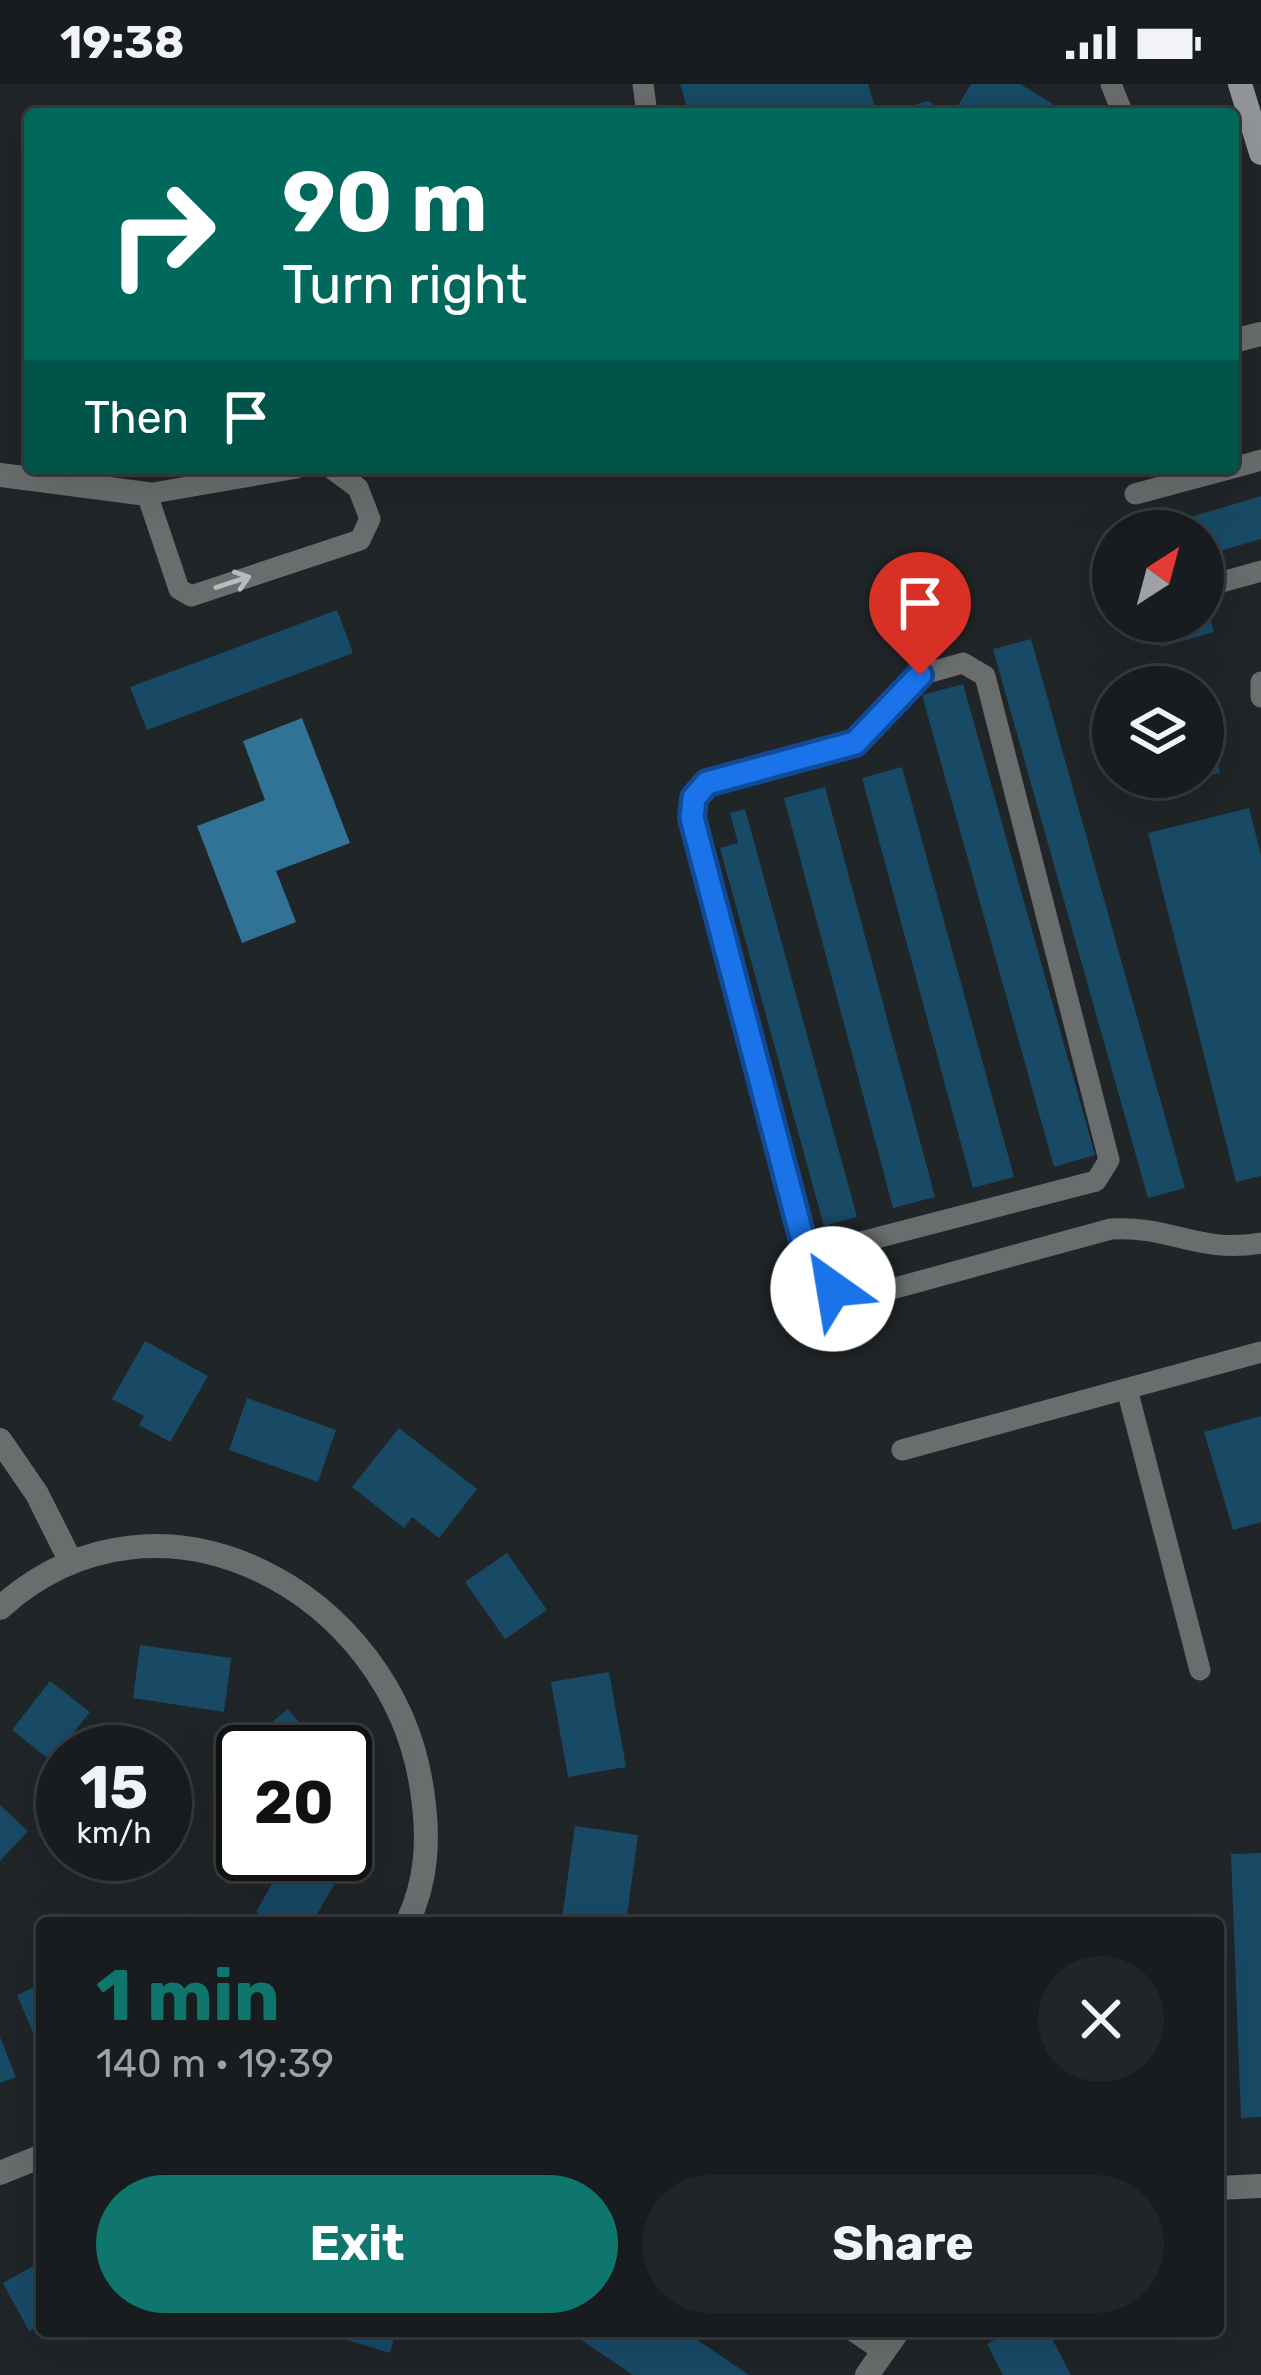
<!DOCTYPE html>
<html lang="en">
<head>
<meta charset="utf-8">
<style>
  :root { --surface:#181c1e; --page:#212527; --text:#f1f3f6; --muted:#9fa1a4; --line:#363a3c; --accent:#0f766e }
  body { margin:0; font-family:Rubik,sans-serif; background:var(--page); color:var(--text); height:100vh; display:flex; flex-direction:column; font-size:45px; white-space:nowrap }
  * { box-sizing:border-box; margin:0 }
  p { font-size:39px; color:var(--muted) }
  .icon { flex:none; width:66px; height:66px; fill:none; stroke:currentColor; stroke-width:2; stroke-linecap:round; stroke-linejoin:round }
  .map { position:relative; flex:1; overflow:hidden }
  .drawer { position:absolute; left:36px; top:1833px; width:1188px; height:420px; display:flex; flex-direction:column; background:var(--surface); border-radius:12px; box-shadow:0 12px 48px #0002,0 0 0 3px var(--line) }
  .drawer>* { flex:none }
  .banner { position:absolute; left:24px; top:24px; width:1215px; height:366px; border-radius:12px; box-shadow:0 12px 48px #0002,0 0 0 3px var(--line); background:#00695c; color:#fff; overflow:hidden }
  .needle { width:78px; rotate:36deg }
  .fabs { position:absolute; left:1092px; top:426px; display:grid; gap:24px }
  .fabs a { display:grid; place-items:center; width:132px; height:132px; border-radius:50%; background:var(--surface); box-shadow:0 12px 48px #0002,0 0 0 3px var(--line); font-size:60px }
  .speed { position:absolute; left:36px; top:1641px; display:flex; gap:24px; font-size:60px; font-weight:700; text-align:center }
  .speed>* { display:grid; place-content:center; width:156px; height:156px; border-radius:50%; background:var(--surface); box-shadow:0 12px 48px #0002,0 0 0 3px var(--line); line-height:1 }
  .speed small { font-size:30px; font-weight:400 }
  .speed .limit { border:6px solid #111; border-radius:18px; background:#fff; color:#111 }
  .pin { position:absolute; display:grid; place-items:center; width:102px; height:102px; color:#fff; margin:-123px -51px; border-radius:50% 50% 50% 0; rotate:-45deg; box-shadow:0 0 12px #0007 }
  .pin .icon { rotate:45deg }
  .me { position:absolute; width:132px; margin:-66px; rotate:328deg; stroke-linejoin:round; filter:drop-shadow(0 0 9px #0008) }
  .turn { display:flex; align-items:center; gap:42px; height:252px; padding:0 60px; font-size:54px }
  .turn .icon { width:156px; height:156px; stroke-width:2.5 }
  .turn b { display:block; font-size:84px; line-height:102px }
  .then { display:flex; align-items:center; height:114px; padding:0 60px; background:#0003; gap:24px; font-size:45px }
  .round { display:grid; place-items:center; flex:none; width:126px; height:126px; border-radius:63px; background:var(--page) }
  .summary { display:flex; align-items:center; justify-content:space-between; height:204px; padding:0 60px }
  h1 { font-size:72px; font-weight:700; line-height:90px; color:var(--accent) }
  .action { display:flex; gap:24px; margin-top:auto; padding:24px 60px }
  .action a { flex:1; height:138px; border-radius:72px; background:var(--accent); color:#fff; font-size:48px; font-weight:700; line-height:138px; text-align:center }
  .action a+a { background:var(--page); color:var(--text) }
  .status { display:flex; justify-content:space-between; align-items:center; height:84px; padding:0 60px; background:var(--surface); direction:ltr }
  .status svg { height:33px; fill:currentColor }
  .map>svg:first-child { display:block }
  .water { fill:#317297 }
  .building { fill:#184a66 }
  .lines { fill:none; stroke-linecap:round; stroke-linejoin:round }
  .lane { stroke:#6a6d6e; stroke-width:21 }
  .street { stroke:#6a6d6e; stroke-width:24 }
  .secondary { stroke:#929699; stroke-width:24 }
  .oneway { stroke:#b9bcbe }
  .route-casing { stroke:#114b97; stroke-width:30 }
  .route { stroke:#1a73e8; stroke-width:21 }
</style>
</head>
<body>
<div class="status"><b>19:38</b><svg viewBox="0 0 49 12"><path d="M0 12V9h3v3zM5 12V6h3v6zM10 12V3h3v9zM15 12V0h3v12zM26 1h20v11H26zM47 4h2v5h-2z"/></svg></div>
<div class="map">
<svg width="1261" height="2291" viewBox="0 0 1261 2291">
  <rect width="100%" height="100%" fill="#202528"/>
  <!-- water -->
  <path class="water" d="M302,634L350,759L276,787L296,838L242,859L197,742L265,716L243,657Z"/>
  <!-- building -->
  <path class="building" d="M680,0H868L877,30H689Z
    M971,0H1020L1069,30H953Z
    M928,17L949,30H890L889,29Z
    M1261,412V455L1203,472V447H1144Z
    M1204,515L1214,548L1161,563L1153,537H1203Z
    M337,526L353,569L147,646L130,603Z
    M1031,555L1185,1104L1148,1114L993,565Z
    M1195,593L1198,603H1164V602Z
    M963,600L1095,1071L1054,1083L922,611Z
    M1203,629L1220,689L1203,693Z
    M902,683L1014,1093L973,1104L862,694Z
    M1139,693H1199V694L1143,709Z
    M825,703L935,1113L893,1124L784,714Z
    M1249,724L1261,771V1092L1236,1098L1148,749Z
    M745,725L857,1133L824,1142L720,764L738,759L730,729Z
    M145,1257L208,1292L170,1358L139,1341L144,1332L112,1315Z
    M247,1314L336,1346L318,1398L229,1366Z
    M1261,1332V1438L1233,1446L1204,1348Z
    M399,1344L477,1405L439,1454L412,1433L404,1444L352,1403Z
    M507,1469L547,1526L505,1555L465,1498Z
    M140,1561L231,1574L224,1628L133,1614Z
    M609,1588L626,1683L568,1693L551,1598Z
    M50,1597L90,1628L51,1677L12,1646Z
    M288,1625L324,1668H264L253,1654Z
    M0,1721L28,1747L0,1777Z
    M575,1742L638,1751L626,1839L562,1834Z
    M1261,1769V2033L1241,2034L1231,1770Z
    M289,1770H309L341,1788L312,1839H275L256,1828Z
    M42,1900V1970L17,1911Z
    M0,1953L16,1993L0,1999Z
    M42,2177V2240L29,2247L3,2199Z
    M347,2247H396L390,2269L344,2255Z
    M568,2247H684L749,2291H633Z
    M1011,2247H1048L1071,2291H1003L987,2260Z"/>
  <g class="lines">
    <!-- lane -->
    <path class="lane" d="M643,0L647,30
      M1111,0L1123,30
      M297,384L147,410L179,505L191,512L360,456L370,435L358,404L331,384
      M1233,384L1261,376
      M1135,410L1232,384
      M1222,498L1261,487
      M963,579L985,592L1109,1076L1096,1097L807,1172L691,734L694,714L707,699L855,659L920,591Z
      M1261,598V613
      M807,1172L833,1205L855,1215L1111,1145C1170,1141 1199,1170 1261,1159
      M1127,1305L1200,1586
      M902,1366L1261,1268"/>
    <!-- street -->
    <path class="street" d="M1233,257L1261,250
      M0,391L147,410
      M0,1356L37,1410L70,1476
      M0,1524C160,1379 394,1509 422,1706C429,1752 428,1796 407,1839
      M0,2089L42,2072
      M1218,2104L1261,2102
      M856,2247L884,2266
      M867,2291L898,2247"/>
    <!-- secondary -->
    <path class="secondary" d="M1240,0L1261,69"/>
  </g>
  <!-- one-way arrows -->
  <defs><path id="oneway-shaft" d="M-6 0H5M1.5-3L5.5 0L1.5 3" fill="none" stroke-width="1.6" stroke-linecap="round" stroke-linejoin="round" transform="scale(3)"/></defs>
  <use class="oneway" href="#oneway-shaft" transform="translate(233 498) rotate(-18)"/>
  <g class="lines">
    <!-- route casing -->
    <g class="route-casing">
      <path id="route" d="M833,1205L807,1172L692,734L694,714L707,699L855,659L920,591"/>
    </g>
    <!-- route -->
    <use href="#route" class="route"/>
  </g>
</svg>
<div class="fabs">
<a><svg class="needle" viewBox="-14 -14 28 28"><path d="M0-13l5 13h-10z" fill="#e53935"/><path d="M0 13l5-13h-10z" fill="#9fa1a4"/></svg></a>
<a><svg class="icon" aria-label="layers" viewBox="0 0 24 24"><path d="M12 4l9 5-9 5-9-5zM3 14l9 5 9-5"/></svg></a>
</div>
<div class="speed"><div>15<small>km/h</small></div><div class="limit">20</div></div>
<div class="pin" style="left:920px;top:591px;background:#d93025"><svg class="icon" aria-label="arrive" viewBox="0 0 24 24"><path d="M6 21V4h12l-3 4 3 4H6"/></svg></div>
<svg class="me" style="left:833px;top:1205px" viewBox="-20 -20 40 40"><circle r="19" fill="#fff"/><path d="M0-13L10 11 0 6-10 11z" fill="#1a73e8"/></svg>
<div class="banner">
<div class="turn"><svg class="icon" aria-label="right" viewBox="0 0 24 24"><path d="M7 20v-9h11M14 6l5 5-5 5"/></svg><div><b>90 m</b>Turn right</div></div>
<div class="then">Then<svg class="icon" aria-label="arrive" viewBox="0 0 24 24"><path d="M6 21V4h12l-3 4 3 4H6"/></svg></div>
</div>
<section class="drawer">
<div class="summary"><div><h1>1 min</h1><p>140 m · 19:39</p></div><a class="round"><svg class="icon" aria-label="close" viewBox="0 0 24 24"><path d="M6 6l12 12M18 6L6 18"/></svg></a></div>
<div class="action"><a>Exit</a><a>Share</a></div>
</section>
</div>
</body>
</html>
